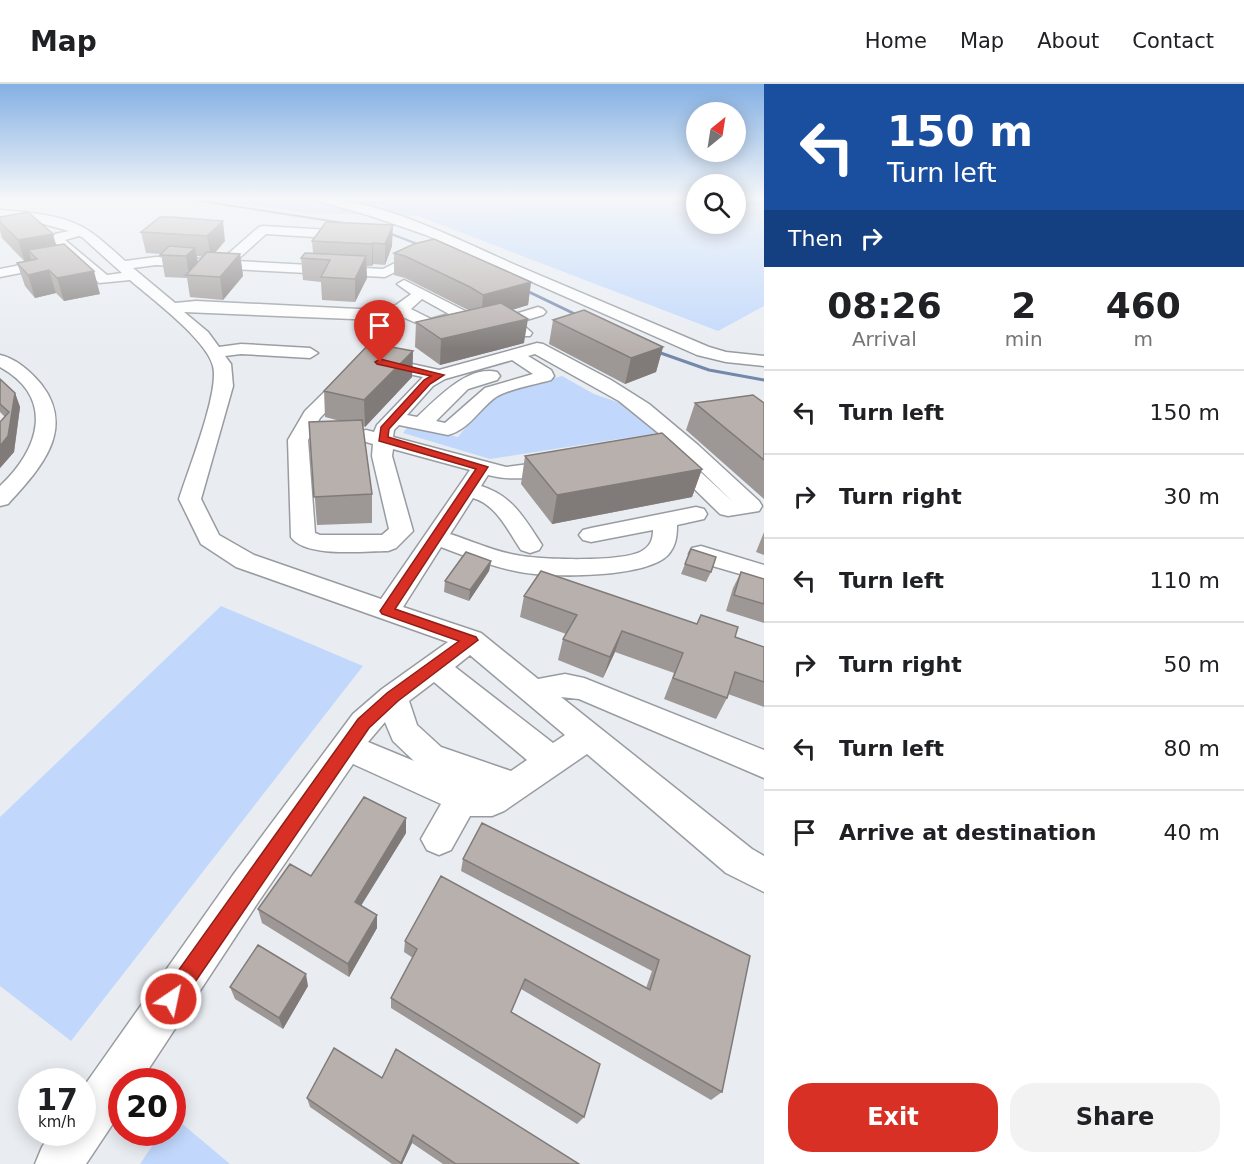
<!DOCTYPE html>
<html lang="en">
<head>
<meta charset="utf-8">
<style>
  :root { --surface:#fff; --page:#f2f2f2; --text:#202124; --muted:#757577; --line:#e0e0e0; --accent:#d93025 }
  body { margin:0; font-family:"DejaVu Sans",sans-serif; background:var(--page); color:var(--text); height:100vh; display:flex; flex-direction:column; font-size:22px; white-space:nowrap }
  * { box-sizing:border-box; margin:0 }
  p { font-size:20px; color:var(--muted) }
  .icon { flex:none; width:33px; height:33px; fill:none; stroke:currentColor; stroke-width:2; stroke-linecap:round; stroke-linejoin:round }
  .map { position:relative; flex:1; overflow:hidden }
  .side { display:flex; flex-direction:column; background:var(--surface); width:480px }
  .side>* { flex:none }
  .banner { background:#1a4fa0; color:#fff; overflow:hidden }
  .needle { width:39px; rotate:30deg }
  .buttons { position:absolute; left:686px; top:18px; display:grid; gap:12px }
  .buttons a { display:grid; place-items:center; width:60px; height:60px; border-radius:50%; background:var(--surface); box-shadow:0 3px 15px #0003; font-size:30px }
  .speed { position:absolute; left:18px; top:984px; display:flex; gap:12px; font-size:30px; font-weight:700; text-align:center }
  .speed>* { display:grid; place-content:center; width:78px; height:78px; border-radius:50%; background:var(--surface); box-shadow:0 3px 15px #0003; line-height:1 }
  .speed small { font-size:15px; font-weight:400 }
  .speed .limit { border:9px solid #d22; background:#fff; color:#111 }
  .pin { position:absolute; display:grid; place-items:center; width:51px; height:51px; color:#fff; margin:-62px -26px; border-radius:50% 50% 50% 0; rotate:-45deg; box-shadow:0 0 6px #0007 }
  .pin .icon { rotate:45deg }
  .me { position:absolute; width:66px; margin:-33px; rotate:34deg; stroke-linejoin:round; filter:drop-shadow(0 0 4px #0008) }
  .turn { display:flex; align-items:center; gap:21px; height:126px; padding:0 24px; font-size:27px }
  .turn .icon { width:78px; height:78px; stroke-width:2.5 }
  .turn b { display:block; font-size:42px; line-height:51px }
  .then { display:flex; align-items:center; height:57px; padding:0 24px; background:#0003; gap:12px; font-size:22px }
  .eta { display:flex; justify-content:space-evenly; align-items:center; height:102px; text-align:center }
  .eta b { font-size:36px; font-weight:700; line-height:42px }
  .primary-button { display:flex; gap:12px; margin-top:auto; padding:12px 24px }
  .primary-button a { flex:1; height:69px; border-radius:24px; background:var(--accent); color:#fff; font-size:24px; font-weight:700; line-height:69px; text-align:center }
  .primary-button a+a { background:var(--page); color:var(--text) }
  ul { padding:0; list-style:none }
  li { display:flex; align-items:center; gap:18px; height:84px; padding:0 24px; border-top:2px solid var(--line) }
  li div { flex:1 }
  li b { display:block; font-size:22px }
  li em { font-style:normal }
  header { display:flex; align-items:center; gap:36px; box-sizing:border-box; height:84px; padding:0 30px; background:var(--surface); border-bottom:2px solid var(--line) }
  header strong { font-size:28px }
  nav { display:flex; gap:33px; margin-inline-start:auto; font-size:21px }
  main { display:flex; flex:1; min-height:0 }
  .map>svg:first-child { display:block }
  .green { fill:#c1d8fc }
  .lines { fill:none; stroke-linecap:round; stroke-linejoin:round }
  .stream-far1 { stroke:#7388aa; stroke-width:2 }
  .stream { stroke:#7388aa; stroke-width:3 }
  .minor-casing { stroke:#989ca1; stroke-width:3 }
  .minor { fill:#fff; fill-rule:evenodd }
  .wall { fill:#9d9795; fill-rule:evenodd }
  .shaded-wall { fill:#807b79 }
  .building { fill:#b7b0ad; stroke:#807b79; stroke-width:1.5 }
  .route { fill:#d93025; stroke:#8d1f18; stroke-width:1.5 }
</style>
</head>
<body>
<header>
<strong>Map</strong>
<nav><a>Home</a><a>Map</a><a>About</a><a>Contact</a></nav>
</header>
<main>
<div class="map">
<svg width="764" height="1080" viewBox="0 0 764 1080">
  <rect width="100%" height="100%" fill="#e9edf2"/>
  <!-- green -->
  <path class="green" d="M198,114H696V140H735V114H764V222L718,247L418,132L307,129Z
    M562,292L594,310L629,322L658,349L490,375L403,349L408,342L458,353L492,311Z
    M221,522L363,582L71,957L0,902V733Z
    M173,1032L230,1080H140L161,1049L172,1048Z"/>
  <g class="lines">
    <!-- stream-far1 -->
    <path class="stream-far1" d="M181,114L357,141
      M386,148L420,161"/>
    <!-- stream -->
    <path class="stream" d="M525,206L579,232
      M655,267L709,286L764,296"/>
    <!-- minor casing -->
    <g class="minor-casing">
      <path id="minor" d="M308,114C378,114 448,151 511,179C577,207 643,235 709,263L726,268L764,272V282L726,278L697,271L426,151L371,132Z
        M0,126C29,128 68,131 92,149C103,157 114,167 125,177L156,173L221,176L259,143L263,142L346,147L352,151L346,155L266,150L236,177L383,185L401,176L397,171L404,167L409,168L417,177L385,193L156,181L133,184L175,219L196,217L378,226L396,221L410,211L411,210L397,200L404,196L467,228L470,231L467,234L430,245L398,231L378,236L184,228L208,248L219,263L241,260L310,264L318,269L310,274L241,270L225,272L231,280L233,302L201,415L219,451L254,471L381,515L470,386L393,365L392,372L413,447L396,464L388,467C365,467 305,474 291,453L288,356L305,327L360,273H380L439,286L537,259L543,260L611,296L649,320L698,361L759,417L762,422L759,427L728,432L720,430L676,387L672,378L679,371L683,369L619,317L535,270L528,272L551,286L554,292L551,296C537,300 508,305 496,313C479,325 470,345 448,351L399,341L394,346L393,353L506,383L560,376L567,378L571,382L567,386C541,393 515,398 488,391L481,402C513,412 524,434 542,461L539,466L530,469L521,466C508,447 497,421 473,414L450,450C472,457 493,467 516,471C540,476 619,478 640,468C650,463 653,456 653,446L591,458L583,456L579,451L583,446L591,444L696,423L704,425L707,430L704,435L677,441C677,452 676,462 668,471C646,494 552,494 520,488C493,483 467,473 441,463L403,523L481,549L538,595L565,590L584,594L764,666V694L579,615L561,613L752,765L764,772V808L726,789L587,670L504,727L492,732H470L451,766L439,771L427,766L421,755L441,720L353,680L259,817L140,998H122V1026L86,1080H35L42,1063L52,1048H82V1005L233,791L353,630L382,605L448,558L236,483L201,460L179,415C188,386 220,307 213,282C207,256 151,214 130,196L99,199L51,155L55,150L69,147L33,137L0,132ZM79,152L82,153L122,189L107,191L65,156ZM422,215L449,230L431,235L411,225ZM512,276L533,290L485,304L445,339L436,337L468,305L497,296L500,292L497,288C467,281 437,315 417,333L407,331L433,302L445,295ZM370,282L423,293L377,341L374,348L366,346L359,348L356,352L359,356L373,360L372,372L389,445L382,451H320L315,449L308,356L320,334ZM693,380H694L733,418L693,381ZM470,571L565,651L553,659L455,583ZM434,598L527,676L511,687L441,663L417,641L409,617ZM385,638L393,657L414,677L368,658Z
        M56,174L63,178L61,181L0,193V185Z
        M538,223L543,225L546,228L543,231L520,238L532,249L530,252H518L500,237L502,234Z
        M0,271C17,275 30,287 41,300C77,346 39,386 8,420L0,422V402C39,366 56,314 0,283Z
        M701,462L764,481V497L692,476L689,470L692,464Z"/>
    </g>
    <!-- minor -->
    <use href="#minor" class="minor"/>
  </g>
  <!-- wall -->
  <path class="wall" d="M0,133L56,161L100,210L64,217L56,209L35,214L25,202L17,179L25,178L2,154L0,147Z
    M160,133L225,157L215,169L240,170L243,192L223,216L190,213L187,194L165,193L161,170L146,169L141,148ZM197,172L203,173L198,178Z
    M326,138L392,162L385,181L373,180L372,182H366L367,194L355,218L322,216L321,198L303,196L301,174L313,169L312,157Z
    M394,169L531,198L528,221L512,226L524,259L440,281L415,263L416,238L468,226L405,194L394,191Z
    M553,236L663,263L656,288L625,300L549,260Z
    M413,267L412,293L365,343L363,342L372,410V439L317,441L309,338L340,337L325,333L324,307Z
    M0,295L15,309L20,323L14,368L0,384V338L5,333L0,328Z
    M695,319H764V415L686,346Z
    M525,372L702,385L692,413L552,440L521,400Z
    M764,448V471L756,468Z
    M691,465L711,488L706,498L681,490Z
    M491,477L489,487L469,517L444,508L445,497Z
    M741,488L764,495V539L726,527L733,504Z
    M524,512L697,540L701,531L735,553L764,563V623L728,610L727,614L716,635L664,615L674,589L615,568L603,594L558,576L563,555L566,550L520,533Z
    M406,734V749L361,822L377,831V844L349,893L262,839L258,825L311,792Z
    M463,775L750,872L722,1008L711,1016L521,905L511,928L584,1033L577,1040L391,924V914L413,874L404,868L405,857L646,904L652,887L461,787Z
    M308,902L283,945L235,915L230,903Z
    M382,994L579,1080H443L412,1059L402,1080H392L310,1023L307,1014Z"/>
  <!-- shaded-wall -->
  <path class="shaded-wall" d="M223,137L225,157L211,173L207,152Z
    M393,141L392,162L385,181V160Z
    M53,150L59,171L28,166L32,177L25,178L18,156Z
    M373,159V180L372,182V160Z
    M195,164L199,185L189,191L186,172Z
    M240,170L243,192L223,216L220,193Z
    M366,172L367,194L355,218V195Z
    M49,186L56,209L35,214L28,191Z
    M94,187L100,210L64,217L57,194Z
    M531,198L528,221L481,235L483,211Z
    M528,235L524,259L440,281L441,255Z
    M663,263L656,288L625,300L631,274Z
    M413,267L412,293L365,343L364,316Z
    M15,309L20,323L14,368L0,384V362Z
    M702,385L692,413L552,440L557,411Z
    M491,477L489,487L469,517L470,506Z
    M622,547L615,568L603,594L610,573Z
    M406,734V749L355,831V818Z
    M377,831V844L349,893L348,880Z
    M306,890L308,902L283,945L279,934Z
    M413,1051L412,1059L402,1080H400Z"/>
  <!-- building -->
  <path class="building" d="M28,128L53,150L18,156L0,138V133Z
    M160,133H172L223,137L207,152L141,148Z
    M326,138L393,141L385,160L373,159L372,160L312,157Z
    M434,155L531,198L483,211L470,203L405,172L394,169L414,160Z
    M64,160L94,187L57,194L49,186L28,191L17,179L37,175L28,166Z
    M169,162L195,164L186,172L160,171Z
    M207,168L240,170L220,193L186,191Z
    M305,169L366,172L355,195L321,193L330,176L301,174Z
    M501,219L528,235L441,255L416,238Z
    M584,226L663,263L631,274L553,236Z
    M370,259L413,267L364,316L324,307Z
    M0,295L15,309L8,352L0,362V338L9,328L0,320Z
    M753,311L764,319V376L695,319Z
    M362,336L372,410L314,413L309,338Z
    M662,349L702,385L557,411L525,372Z
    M691,465L716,473L711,488L685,480Z
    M466,468L491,477L470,506L445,497Z
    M541,487L697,540L701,531L738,543L735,553L764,563V598L735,588L727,614L673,594L683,569L622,547L610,573L563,555L577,531L524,512Z
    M741,488L764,495V520L734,511Z
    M364,713L406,734L355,818L377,831L348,880L258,825L290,780L311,792Z
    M482,739L750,872L722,1008L525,895L511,928L600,980L584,1033L391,914L417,865L405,857L441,792L650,906L659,876L463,775Z
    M258,861L306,890L279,934L230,903Z
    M334,964L382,994L396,965L579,1080H456L413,1051L401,1079L307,1014Z"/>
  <!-- sky -->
  <linearGradient id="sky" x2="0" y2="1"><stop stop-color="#84b0e3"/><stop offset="0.43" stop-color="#f5f7f9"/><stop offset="1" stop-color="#f5f7f9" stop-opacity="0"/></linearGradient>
  <rect width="764" height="266" fill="url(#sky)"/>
  <!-- route -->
  <path class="route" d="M380,275L444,291L430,300L389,345L388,353L488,383L395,525L476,553L478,556L398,617L369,644L178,923L171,926L163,923L160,915L163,908L358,635L387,609L459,557L382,530L380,527L476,385L379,357L381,343L424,296L431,292L377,280L375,278Z"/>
</svg>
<div class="buttons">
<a><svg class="needle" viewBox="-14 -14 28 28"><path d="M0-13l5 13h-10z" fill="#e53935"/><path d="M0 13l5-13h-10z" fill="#757577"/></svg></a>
<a><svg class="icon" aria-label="search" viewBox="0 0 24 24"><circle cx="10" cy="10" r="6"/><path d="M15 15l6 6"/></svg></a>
</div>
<div class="speed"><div>17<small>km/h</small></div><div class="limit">20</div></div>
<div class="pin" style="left:380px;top:278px;background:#d93025"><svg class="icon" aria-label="arrive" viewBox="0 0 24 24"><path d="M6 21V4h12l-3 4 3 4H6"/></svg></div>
<svg class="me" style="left:171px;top:915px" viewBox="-20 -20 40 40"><circle r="17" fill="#d93025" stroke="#fff" stroke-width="3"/><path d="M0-11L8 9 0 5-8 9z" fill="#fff"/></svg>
</div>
<section class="side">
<div class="banner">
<div class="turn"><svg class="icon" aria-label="left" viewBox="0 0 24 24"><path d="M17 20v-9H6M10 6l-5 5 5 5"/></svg><div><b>150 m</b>Turn left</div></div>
<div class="then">Then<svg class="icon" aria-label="right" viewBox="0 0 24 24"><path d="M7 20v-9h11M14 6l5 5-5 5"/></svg></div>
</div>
<div class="eta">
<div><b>08:26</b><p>Arrival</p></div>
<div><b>2</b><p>min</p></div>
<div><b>460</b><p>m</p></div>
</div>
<ul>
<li><svg class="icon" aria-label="left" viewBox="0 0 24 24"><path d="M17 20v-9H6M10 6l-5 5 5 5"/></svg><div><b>Turn left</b></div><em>150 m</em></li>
<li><svg class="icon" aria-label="right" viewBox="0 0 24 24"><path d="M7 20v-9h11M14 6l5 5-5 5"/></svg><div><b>Turn right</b></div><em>30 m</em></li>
<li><svg class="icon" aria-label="left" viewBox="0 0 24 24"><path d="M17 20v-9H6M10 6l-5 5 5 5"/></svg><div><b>Turn left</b></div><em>110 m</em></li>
<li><svg class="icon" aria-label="right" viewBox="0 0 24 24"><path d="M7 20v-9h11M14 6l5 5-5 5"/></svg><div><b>Turn right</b></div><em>50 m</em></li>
<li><svg class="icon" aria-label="left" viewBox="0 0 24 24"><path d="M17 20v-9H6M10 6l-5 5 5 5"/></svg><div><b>Turn left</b></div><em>80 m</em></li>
<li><svg class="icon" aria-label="arrive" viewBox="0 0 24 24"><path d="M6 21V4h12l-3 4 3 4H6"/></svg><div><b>Arrive at destination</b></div><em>40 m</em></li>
</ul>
<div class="primary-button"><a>Exit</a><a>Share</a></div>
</section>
</main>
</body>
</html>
